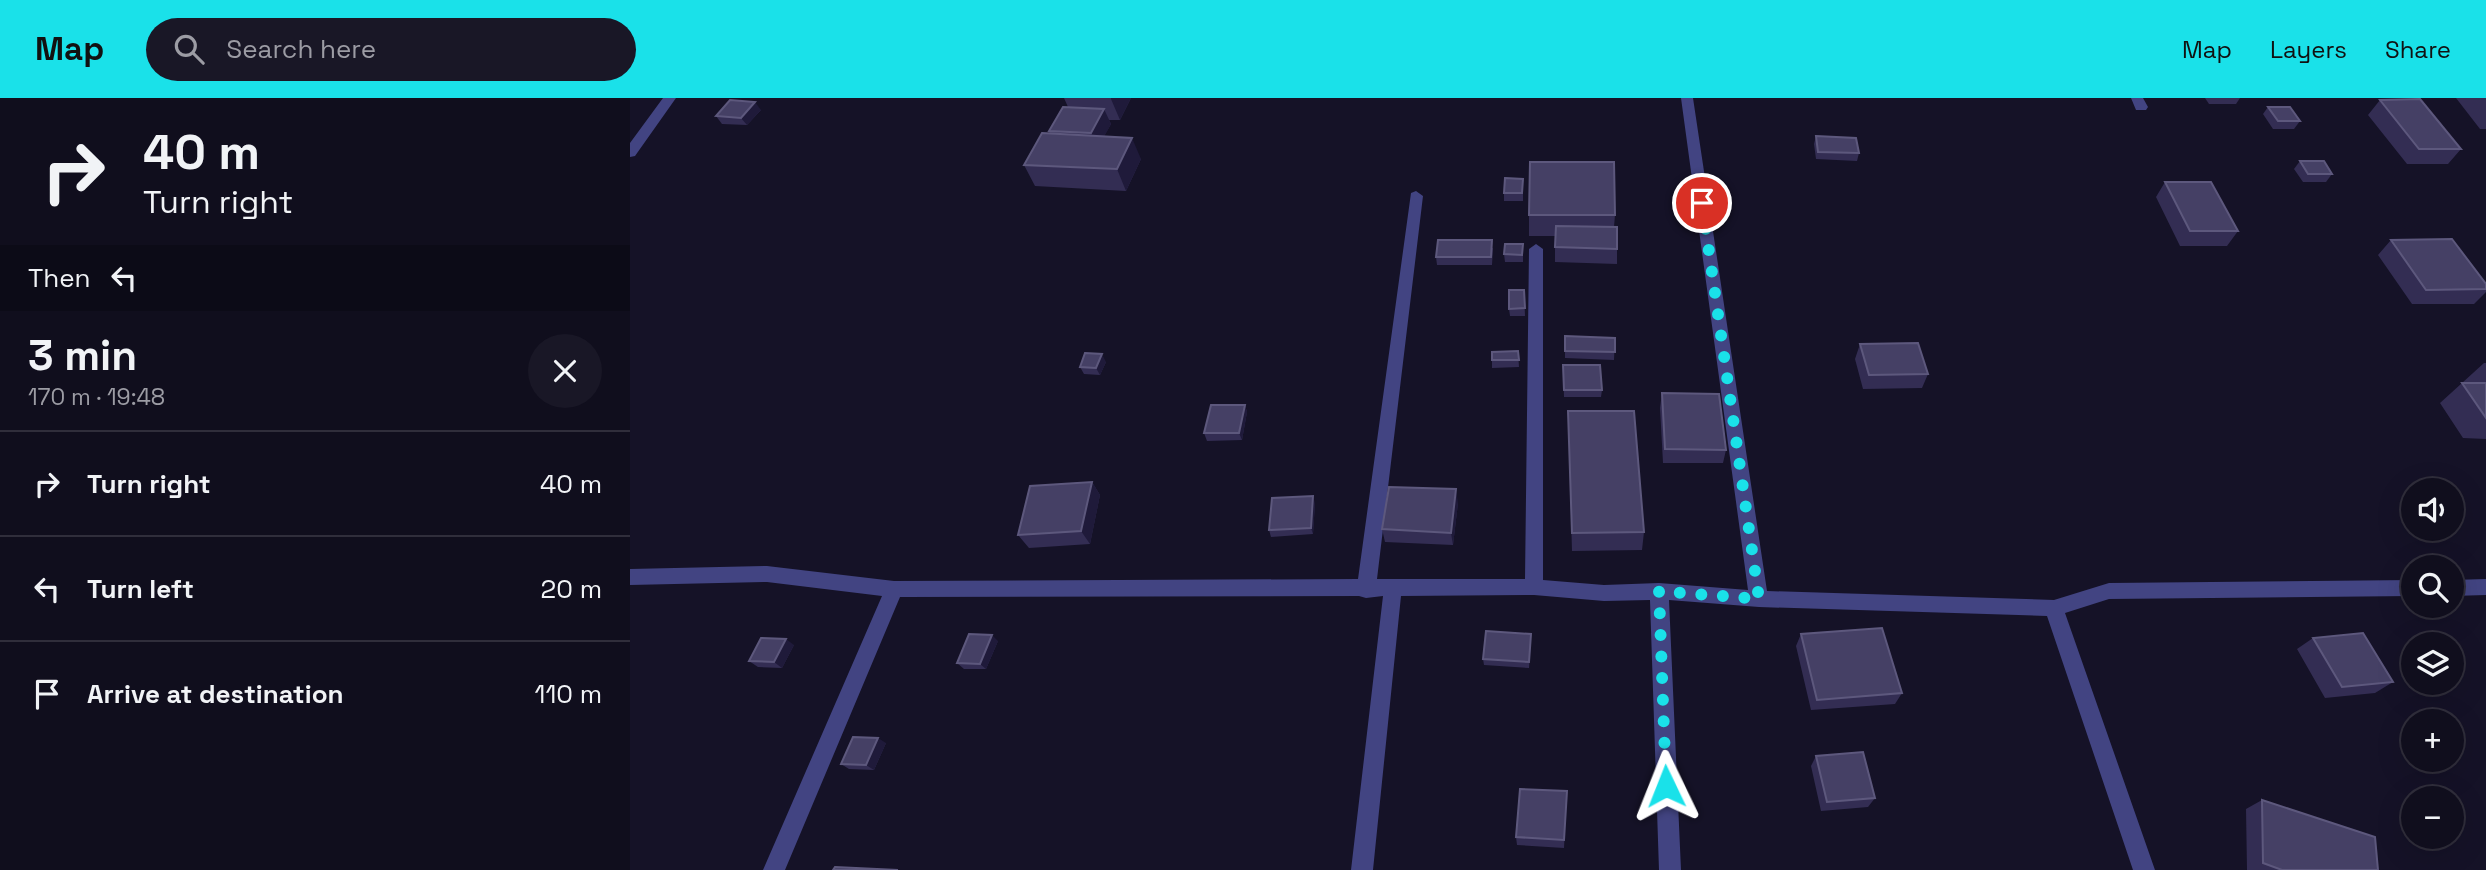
<!DOCTYPE html>
<html lang="en">
<head>
<meta charset="utf-8">
<style>
  :root { --surface:#100e1d; --page:#191726; --text:#f1f3f6; --muted:#9c9ca4; --line:#302e3b; --accent:#1ae1e9 }
  body { margin:0; font-family:"Space Grotesk",sans-serif; background:var(--page); color:var(--text); height:100vh; display:flex; flex-direction:column; font-size:26px; white-space:nowrap }
  * { box-sizing:border-box; margin:0 }
  p { font-size:23px; color:var(--muted) }
  .icon { flex:none; width:38px; height:38px; fill:none; stroke:currentColor; stroke-width:2; stroke-linecap:round; stroke-linejoin:round }
  .map { position:relative; flex:1; overflow:hidden }
  .sheet { display:flex; flex-direction:column; background:var(--surface); width:630px }
  .sheet>* { flex:none }
  .top-card { background:#100e1d; color:var(--text); overflow:hidden }
  .tools { position:absolute; left:1771px; top:380px; display:grid; gap:14px }
  .tools a { display:grid; place-items:center; width:63px; height:63px; border-radius:50%; background:var(--surface); box-shadow:0 7px 28px #0002,0 0 0 2px var(--line); font-size:35px }
  .pin { position:absolute; display:grid; place-items:center; width:60px; height:60px; color:#fff; margin:-30px; border:4px solid #fff; border-radius:50%; box-shadow:0 2px 7px #0007 }
  .me { position:absolute; width:77px; margin:-38px; rotate:358deg; stroke-linejoin:round; filter:drop-shadow(0 0 5px #0008) }
  .turn { display:flex; align-items:center; gap:24px; height:147px; padding:0 28px; font-size:32px }
  .turn .icon { width:91px; height:91px; stroke-width:2.5 }
  .turn b { display:block; font-size:49px; line-height:60px }
  .then { display:flex; align-items:center; height:66px; padding:0 28px; background:#0003; gap:14px; font-size:26px }
  .round { display:grid; place-items:center; flex:none; width:74px; height:74px; border-radius:37px; background:var(--page) }
  .head { display:flex; align-items:center; justify-content:space-between; height:119px; padding:0 28px }
  h1 { font-size:42px; font-weight:700; line-height:52px }
  ul { padding:0; list-style:none }
  li { display:flex; align-items:center; gap:21px; height:105px; padding:0 28px; border-top:2px solid var(--line) }
  li div { flex:1 }
  li b { display:block; font-size:26px }
  li em { font-style:normal }
  header { display:flex; align-items:center; gap:42px; box-sizing:border-box; height:98px; padding:0 35px; background:var(--accent); color:#111 }
  header strong { font-size:33px }
  nav { display:flex; gap:38px; margin-inline-start:auto; font-size:24px }
  .search { width:490px; height:63px; background:var(--page); display:flex; align-items:center; gap:18px; box-sizing:border-box; padding:0 24px; border-radius:38px; color:var(--muted); font-size:26px }
  main { display:flex; flex:1; min-height:0 }
  .map>svg:first-child { display:block }
  .lines { fill:none; stroke-linecap:round; stroke-linejoin:round }
  .minor { fill:#424482; fill-rule:evenodd }
  .wall { fill:#332d53 }
  .shaded-wall { fill:#1f1a3a }
  .building { fill:#454065; stroke:#5d587d; stroke-width:2 }
  .route { stroke:#1ae1e9; stroke-width:12; stroke-dasharray:0 21.6 }
</style>
</head>
<body>
<header>
<strong>Map</strong>
<div class="search"><svg class="icon" aria-label="search" viewBox="0 0 24 24"><circle cx="10" cy="10" r="6"/><path d="M15 15l6 6"/></svg>Search here</div>
<nav><a>Map</a><a>Layers</a><a>Share</a></nav>
</header>
<main>
<section class="sheet">
<div class="top-card">
<div class="turn"><svg class="icon" aria-label="right" viewBox="0 0 24 24"><path d="M7 20v-9h11M14 6l5 5-5 5"/></svg><div><b>40 m</b>Turn right</div></div>
<div class="then">Then<svg class="icon" aria-label="left" viewBox="0 0 24 24"><path d="M17 20v-9H6M10 6l-5 5 5 5"/></svg></div>
</div>
<div class="head"><div><h1>3 min</h1><p>170 m · 19:48</p></div><a class="round"><svg class="icon" aria-label="close" viewBox="0 0 24 24"><path d="M6 6l12 12M18 6L6 18"/></svg></a></div>
<ul>
<li><svg class="icon" aria-label="right" viewBox="0 0 24 24"><path d="M7 20v-9h11M14 6l5 5-5 5"/></svg><div><b>Turn right</b></div><em>40 m</em></li>
<li><svg class="icon" aria-label="left" viewBox="0 0 24 24"><path d="M17 20v-9H6M10 6l-5 5 5 5"/></svg><div><b>Turn left</b></div><em>20 m</em></li>
<li><svg class="icon" aria-label="arrive" viewBox="0 0 24 24"><path d="M6 21V4h12l-3 4 3 4H6"/></svg><div><b>Arrive at destination</b></div><em>110 m</em></li>
</ul>
</section>
<div class="map">
<svg width="1856" height="772" viewBox="0 0 1856 772">
  <rect width="100%" height="100%" fill="#151227"/>
  <g class="lines">
    <!-- minor -->
    <path class="minor" d="M33,0H46L5,58L0,59V45Z
      M1051,0H1063L1137,493L1424,502L1479,485L1783,482V498L1479,501L1435,515L1525,772H1503L1417,518L1129,509L1039,502L1051,772H1029L1020,502L974,503L904,497L771,498L743,772H721L753,498L736,500L729,498L270,499L155,772H133L252,498L137,484L0,487V471L137,468L264,483L728,481L781,95L786,93L793,98L747,481H895L899,151L906,146L913,151V482L974,487L1029,485L1118,492Z
      M1501,0H1513L1518,9L1516,12H1506Z
      M1856,481V497L1822,498V482Z"/>
  </g>
  <!-- wall -->
  <path class="wall" d="M434,0H501L490,22H479L481,26L474,38L511,61L496,93L405,88L394,67L420,36L419,33L438,9Z
    M1575,0H1610L1606,6H1579Z
    M1826,0H1856V31H1850Z
    M1750,2L1831,51L1818,66H1777L1738,17Z
    M1638,9L1670,23L1664,31H1643L1633,16Z
    M131,12L117,27L92,26L86,18Z
    M1186,38L1229,55L1227,63L1186,61L1184,46Z
    M1670,63L1702,76L1696,84H1673L1664,71Z
    M893,81V103H874V95Z
    M1535,84L1608,133L1597,148H1550L1526,99Z
    M899,117H985L984,129L987,151V166L925,164V138H899Z
    M1761,142L1856,186V194L1844,206H1782L1748,157Z
    M893,146V164H875L874,156Z
    M863,150L862,167H807L806,159Z
    M894,192L895,218H880L879,211Z
    M935,238L985,240L984,262L935,260Z
    M1230,246L1298,276L1292,290L1233,291L1225,261Z
    M888,253L889,269L862,270V262Z
    M476,264L470,277L454,276L450,269Z
    M1854,265H1856V341L1833,340L1810,305Z
    M933,267L972,292L971,299H934Z
    M1032,295L1096,352L1093,365H1033L1030,310Z
    M615,307L617,314L612,342L577,343L574,335Z
    M938,313L1014,434L1012,452L942,453Z
    M462,384L470,397L460,446L399,450L388,437Z
    M685,405L683,436L641,439L639,432Z
    M828,405L823,447L755,444L752,431Z
    M1171,536L1272,595L1265,606L1181,612L1166,548Z
    M1683,540L1763,584L1745,595L1695,600L1667,551Z
    M901,542L899,570L854,567L853,561Z
    M368,543L356,571H334L327,565Z
    M164,547L152,570L128,569L119,563Z
    M256,645L244,672L219,671L211,666Z
    M1186,658L1245,700L1238,709L1191,713L1181,668Z
    M937,693L934,750L887,747L886,739Z
    M1632,702L1748,772H1617L1616,711Z"/>
  <!-- shaded-wall -->
  <path class="shaded-wall" d="M481,0H501L490,22L481,1Z
    M125,4L131,12L117,27L111,20Z
    M474,11L481,26L468,50L461,35Z
    M502,40L511,61L496,93L487,71Z
    M472,256L476,264L470,277L466,270Z
    M615,307L617,314L612,342L609,335Z
    M462,384L470,397L460,446L451,433Z
    M826,391L828,405L823,447L821,435Z
    M683,398L685,405L683,436L681,430Z
    M362,537L368,543L356,571L350,566Z
    M156,541L164,547L152,570L144,564Z
    M248,640L256,645L244,672L236,667Z"/>
  <!-- building -->
  <path class="building" d="M1790,1L1831,51H1789L1750,2Z
    M100,2L125,4L111,20L86,18Z
    M433,9L474,11L461,35L419,33Z
    M1638,9H1660L1670,23H1648Z
    M412,35L502,40L487,71L394,67Z
    M1186,38L1226,40L1229,55L1188,54Z
    M1670,63H1694L1702,76H1678Z
    M900,64H984L985,117H899Z
    M875,80L893,81L892,95H874Z
    M1535,84H1581L1608,133H1560Z
    M926,128L987,129V151L925,149Z
    M1822,141L1856,186V191L1796,192L1761,142Z
    M808,142H862L861,159H806Z
    M875,146H893L892,157L874,156Z
    M879,192H894L895,210L879,211Z
    M935,238L985,240V254L935,253Z
    M1288,245L1298,276L1239,277L1230,246Z
    M888,253L889,262H862V254Z
    M455,255L472,256L466,270L450,269Z
    M933,267H970L972,292H934Z
    M1832,285H1856V320Z
    M1032,295L1089,296L1096,352L1035,351Z
    M581,307H615L609,335H574Z
    M938,313H1004L1014,434L942,435Z
    M462,384L451,433L388,437L400,388Z
    M759,389L826,391L821,435L752,431Z
    M683,398L681,430L639,432L642,400Z
    M1252,530L1272,595L1187,602L1171,536Z
    M856,533L901,536L899,564L853,561Z
    M1733,535L1763,584L1712,589L1683,540Z
    M339,536L362,537L350,566L327,565Z
    M131,540L156,541L144,564L119,563Z
    M223,639L248,640L236,667L211,666Z
    M1233,654L1245,700L1197,704L1186,658Z
    M890,691L937,693L934,742L886,739Z
    M1632,702L1745,739L1748,772H1652L1633,765Z
    M205,769L268,772H203Z"/>
  <g class="lines">
    <!-- route -->
    <path class="route" d="M1036,688L1029,493L1129,501L1072,105"/>
  </g>
</svg>
<div class="tools">
<a><svg class="icon" aria-label="sound" viewBox="0 0 24 24"><path d="M4 9h4l5-4v14l-5-4H4zM17 9q2 3 0 6"/></svg></a>
<a><svg class="icon" aria-label="search" viewBox="0 0 24 24"><circle cx="10" cy="10" r="6"/><path d="M15 15l6 6"/></svg></a>
<a><svg class="icon" aria-label="layers" viewBox="0 0 24 24"><path d="M12 4l9 5-9 5-9-5zM3 14l9 5 9-5"/></svg></a>
<a>+</a>
<a>−</a>
</div>
<div class="pin" style="left:1072px;top:105px;background:#d93025"><svg class="icon" aria-label="arrive" viewBox="0 0 24 24"><path d="M6 21V4h12l-3 4 3 4H6"/></svg></div>
<svg class="me" style="left:1036px;top:688px" viewBox="-20 -20 40 40"><path d="M0-17L14 15 0 8-14 15z" fill="#1ae1e9" stroke="#fff" stroke-width="4"/></svg>
</div>
</main>
</body>
</html>
